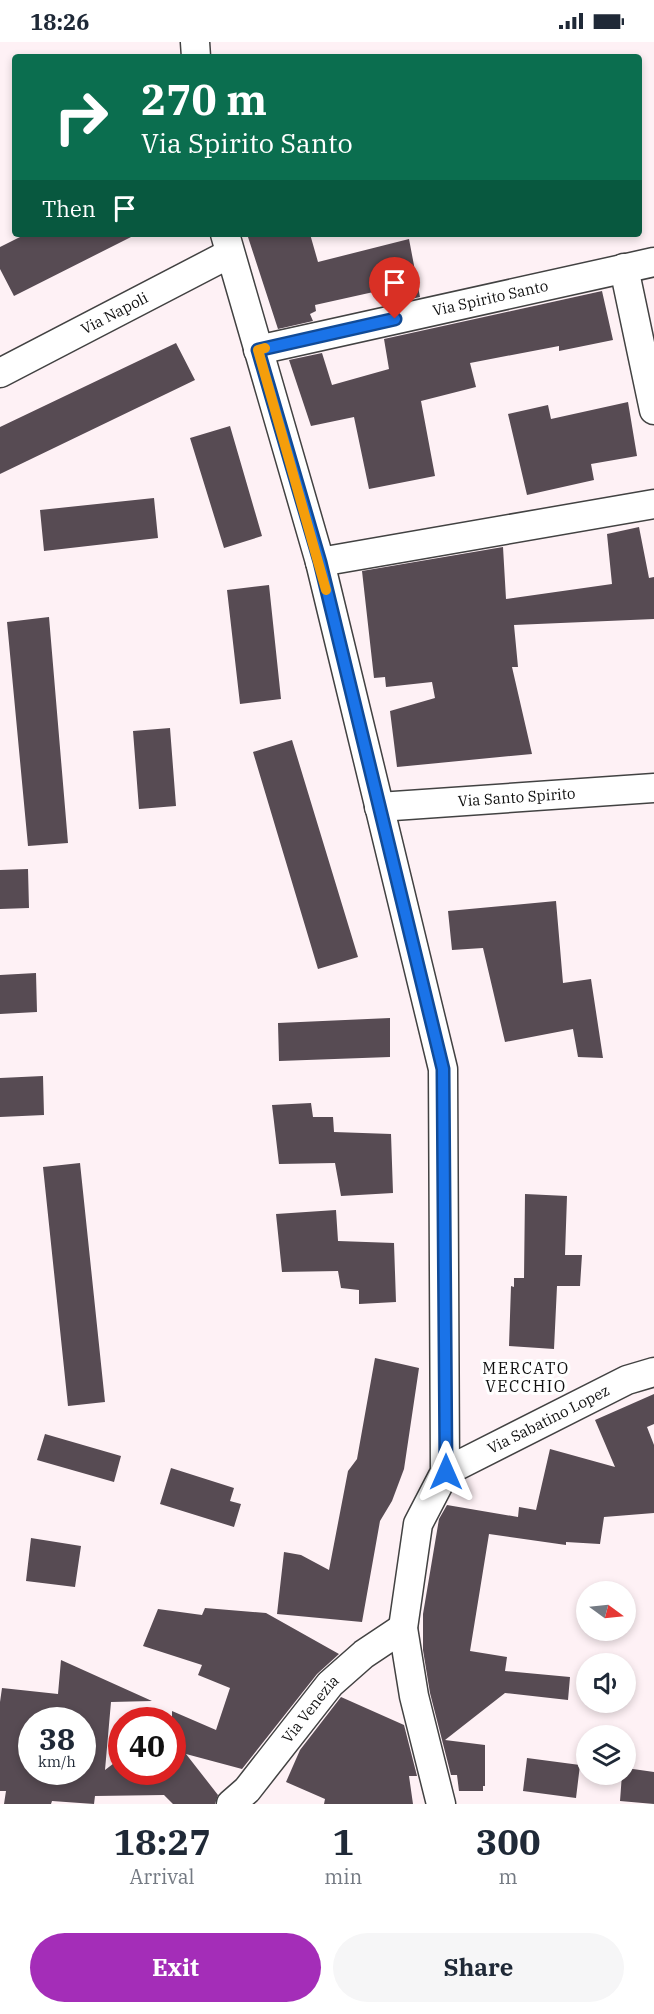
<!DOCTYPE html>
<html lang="en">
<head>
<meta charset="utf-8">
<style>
  :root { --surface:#fff; --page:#f6f6f7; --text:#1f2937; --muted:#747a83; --accent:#a42db8 }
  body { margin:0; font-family:"IBM Plex Serif",serif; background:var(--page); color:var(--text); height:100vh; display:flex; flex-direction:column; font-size:22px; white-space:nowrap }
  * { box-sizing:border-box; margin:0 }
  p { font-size:20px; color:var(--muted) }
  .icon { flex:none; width:33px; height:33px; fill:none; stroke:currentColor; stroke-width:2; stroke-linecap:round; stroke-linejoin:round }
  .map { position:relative; height:1762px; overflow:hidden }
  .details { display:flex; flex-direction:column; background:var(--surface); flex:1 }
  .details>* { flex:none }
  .hud { position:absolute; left:12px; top:12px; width:630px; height:183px; border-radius:6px; box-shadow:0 3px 9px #0003; background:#0b6e4f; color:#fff; overflow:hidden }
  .needle { width:39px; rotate:105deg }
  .tools { position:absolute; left:576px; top:1539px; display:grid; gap:12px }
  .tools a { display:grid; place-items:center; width:60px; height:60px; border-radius:50%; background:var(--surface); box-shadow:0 3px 9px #0003; font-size:30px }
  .speed { position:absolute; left:18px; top:1665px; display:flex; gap:12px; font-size:30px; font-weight:700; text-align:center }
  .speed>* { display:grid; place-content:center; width:78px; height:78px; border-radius:50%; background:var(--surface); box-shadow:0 3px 9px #0003; line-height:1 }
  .speed small { font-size:15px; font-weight:400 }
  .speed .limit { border:9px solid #d22; background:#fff; color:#111 }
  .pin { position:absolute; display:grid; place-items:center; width:51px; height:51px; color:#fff; margin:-62px -26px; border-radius:50% 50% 50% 0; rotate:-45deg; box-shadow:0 0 6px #0007 }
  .pin .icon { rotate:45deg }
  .me { position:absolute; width:66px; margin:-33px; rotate:0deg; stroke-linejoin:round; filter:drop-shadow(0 0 4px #0008) }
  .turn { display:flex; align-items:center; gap:21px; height:126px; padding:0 30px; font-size:27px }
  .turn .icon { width:78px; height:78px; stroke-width:2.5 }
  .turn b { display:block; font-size:42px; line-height:51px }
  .then { display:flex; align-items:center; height:57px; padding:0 30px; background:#0003; gap:12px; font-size:22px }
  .eta { display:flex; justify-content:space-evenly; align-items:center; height:102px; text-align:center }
  .eta b { font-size:36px; font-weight:800; line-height:42px }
  .button { display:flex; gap:12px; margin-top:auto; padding:12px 30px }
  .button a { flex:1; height:69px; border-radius:36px; background:var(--accent); color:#fff; font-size:24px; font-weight:800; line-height:69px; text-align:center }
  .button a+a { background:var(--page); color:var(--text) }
  .status { display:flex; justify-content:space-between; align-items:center; height:42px; padding:0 30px; background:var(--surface); direction:ltr }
  .status svg { height:16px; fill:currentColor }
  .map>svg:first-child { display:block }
  .building { fill:#574b53; fill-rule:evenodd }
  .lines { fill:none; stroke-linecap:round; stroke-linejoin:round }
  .minor-casing { stroke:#424242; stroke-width:31 }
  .minor { stroke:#fff; stroke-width:28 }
  .route-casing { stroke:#114b97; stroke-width:15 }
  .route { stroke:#1a73e8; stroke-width:10 }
  .slow { stroke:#f59e0b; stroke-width:10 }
  .labels { text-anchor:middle; stroke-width:6; stroke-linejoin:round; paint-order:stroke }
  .street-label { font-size:15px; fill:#0f0f0f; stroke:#fff }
  .neighbourhood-label { font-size:16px; letter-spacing:1.5px; fill:#0f0f0f; stroke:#fff }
</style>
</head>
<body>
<div class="status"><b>18:26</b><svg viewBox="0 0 49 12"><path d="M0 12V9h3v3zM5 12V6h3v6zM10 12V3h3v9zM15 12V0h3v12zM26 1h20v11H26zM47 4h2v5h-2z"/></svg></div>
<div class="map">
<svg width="654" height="1762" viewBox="0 0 654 1762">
  <rect width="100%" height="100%" fill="#fef1f5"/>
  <!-- building -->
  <path class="building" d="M26,192H137L14,254L0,227V205Z
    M247,192H310L318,220L409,197L420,255L398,260L396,245L315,263L316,269L310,272L313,279L278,287Z
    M602,249L613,298L559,309V304L470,321L476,345L421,359L435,434L369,447L354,375L311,384L289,318L322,311L332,343L389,327L384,297Z
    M176,301L195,338L0,432V385Z
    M628,360L637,414L591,422L594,438L527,453L508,372L548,363L551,377Z
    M230,384L262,494L224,506L190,396Z
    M154,456L158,496L44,509L40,468Z
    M639,485L649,536L654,535V577L514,583L518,625H512L532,712L397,725L390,669L435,656L432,640L386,645L385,635L374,636L362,529L503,505L506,557L612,542L607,492Z
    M269,543L281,657L240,662L227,548Z
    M49,575L68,801L28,804L7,580Z
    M170,686L176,764L139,767L133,689Z
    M292,698L358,915L318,927L253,710Z
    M28,827L29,866L0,867V828Z
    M556,859L563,941L591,937L603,1016L578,1015L573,987L505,1000L483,906L452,908L448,869Z
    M36,931L37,970L0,972V933Z
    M390,976V1015L279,1019L278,981Z
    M43,1034L44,1073L0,1075V1036Z
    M311,1061L313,1075H333L334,1090L391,1092L393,1151L341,1154L335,1121L279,1122L272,1063Z
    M80,1121L105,1360L68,1364L43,1125Z
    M525,1152L567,1154L565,1213H582L580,1244H557L554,1307L509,1304L511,1244L514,1245V1236H524Z
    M336,1168L338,1199L394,1201L396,1260L359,1262V1248L341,1246L338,1229L282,1230L276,1172Z
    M375,1316L419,1326L404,1427L392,1459L380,1479L362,1580L277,1572L284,1510L301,1513L329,1528L348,1429L357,1417Z
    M654,1352V1382L647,1385L654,1403V1471L604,1475L600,1502L566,1500V1503L489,1492L470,1609L507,1615L505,1629L570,1635L568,1658L505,1651L445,1698L485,1703V1744H483V1749H459L457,1733H451L430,1651L423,1608V1572L439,1477L447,1463L518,1475L519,1465L536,1468L550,1407L615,1425L595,1378Z
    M45,1392L121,1414L114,1440L37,1418Z
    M171,1426L234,1446L230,1459L241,1462L234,1485L160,1462Z
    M31,1496L81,1504L75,1545L26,1539Z
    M205,1566L266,1571L339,1612L317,1632L242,1727L186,1712L218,1753L215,1762H173L164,1753L95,1754L94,1762L52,1759L51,1762H4L6,1749H0V1660L2,1646L58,1652L61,1618L152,1659L111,1660L105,1728L122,1715V1730H172V1669L216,1688L230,1646L198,1633L202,1623L143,1604L158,1567L202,1573ZM32,1678H82V1730H32Z
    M341,1655L404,1683L417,1734H409L413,1762H324L325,1757L286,1740L300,1708Z
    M527,1716L580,1723L576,1756L523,1749Z
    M626,1726L654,1730V1762L620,1759L622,1732H626Z"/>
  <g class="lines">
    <!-- minor casing -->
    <g class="minor-casing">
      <g id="minor">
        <path d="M195,0L196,15"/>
        <path d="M225,192L320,520L443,1027L445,1430L418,1482L403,1586L414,1654L441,1762"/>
        <path d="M624,226L654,368"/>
        <path id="s1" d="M258,308L654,220"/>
        <path id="s2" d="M0,331L229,212"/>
        <path d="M320,520L654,462"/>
        <path id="s3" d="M379,765L654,746"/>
        <path id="s4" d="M445,1430L627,1338L654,1330"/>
        <path id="s5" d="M231,1762L247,1748L330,1642L364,1612L403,1586"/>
      </g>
    </g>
    <!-- minor -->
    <use href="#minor" class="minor"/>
  </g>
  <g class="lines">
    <!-- route casing -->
    <g class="route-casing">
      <path id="route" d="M395,277L258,308L320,520L443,1027L446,1430"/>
    </g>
    <!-- route -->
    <use href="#route" class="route"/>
    <!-- slow -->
    <path class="slow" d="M265,306L258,308L326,548"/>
  </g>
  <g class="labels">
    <!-- street labels -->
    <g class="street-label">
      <text dy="5" stroke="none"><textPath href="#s1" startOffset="238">Via Spirito Santo</textPath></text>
      <text dy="5" stroke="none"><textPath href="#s2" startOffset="129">Via Napoli</textPath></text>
      <text dy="5" stroke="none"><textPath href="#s3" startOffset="138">Via Santo Spirito</textPath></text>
      <text dy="5" stroke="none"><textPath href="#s4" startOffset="116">Via Sabatino Lopez</textPath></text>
      <text dy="5" stroke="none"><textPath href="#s5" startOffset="124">Via Venezia</textPath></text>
    </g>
    <!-- neighbourhood labels -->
    <g class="neighbourhood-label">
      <text x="526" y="1332">MERCATO<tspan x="526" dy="18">VECCHIO</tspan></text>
    </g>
  </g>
</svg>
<div class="tools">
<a><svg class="needle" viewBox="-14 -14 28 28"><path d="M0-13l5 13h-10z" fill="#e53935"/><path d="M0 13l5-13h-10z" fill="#747a83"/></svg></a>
<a><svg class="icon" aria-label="sound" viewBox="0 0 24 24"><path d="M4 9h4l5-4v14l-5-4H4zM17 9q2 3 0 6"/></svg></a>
<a><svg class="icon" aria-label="layers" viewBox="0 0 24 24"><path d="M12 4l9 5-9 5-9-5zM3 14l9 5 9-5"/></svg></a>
</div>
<div class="speed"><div>38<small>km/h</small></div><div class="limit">40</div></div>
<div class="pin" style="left:395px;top:277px;background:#d93025"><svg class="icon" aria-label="arrive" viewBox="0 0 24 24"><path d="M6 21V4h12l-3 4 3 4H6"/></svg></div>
<svg class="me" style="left:446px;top:1430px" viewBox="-20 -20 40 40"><path d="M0-17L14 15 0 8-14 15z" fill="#1a73e8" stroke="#fff" stroke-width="4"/></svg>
<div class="hud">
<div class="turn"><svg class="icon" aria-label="right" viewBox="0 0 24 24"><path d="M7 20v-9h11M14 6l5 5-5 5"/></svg><div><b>270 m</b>Via Spirito Santo</div></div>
<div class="then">Then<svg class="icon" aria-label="arrive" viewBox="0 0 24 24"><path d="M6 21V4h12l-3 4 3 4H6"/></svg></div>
</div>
</div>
<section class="details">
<div class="eta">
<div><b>18:27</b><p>Arrival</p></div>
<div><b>1</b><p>min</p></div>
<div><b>300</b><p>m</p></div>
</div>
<div class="button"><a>Exit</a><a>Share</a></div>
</section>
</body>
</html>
